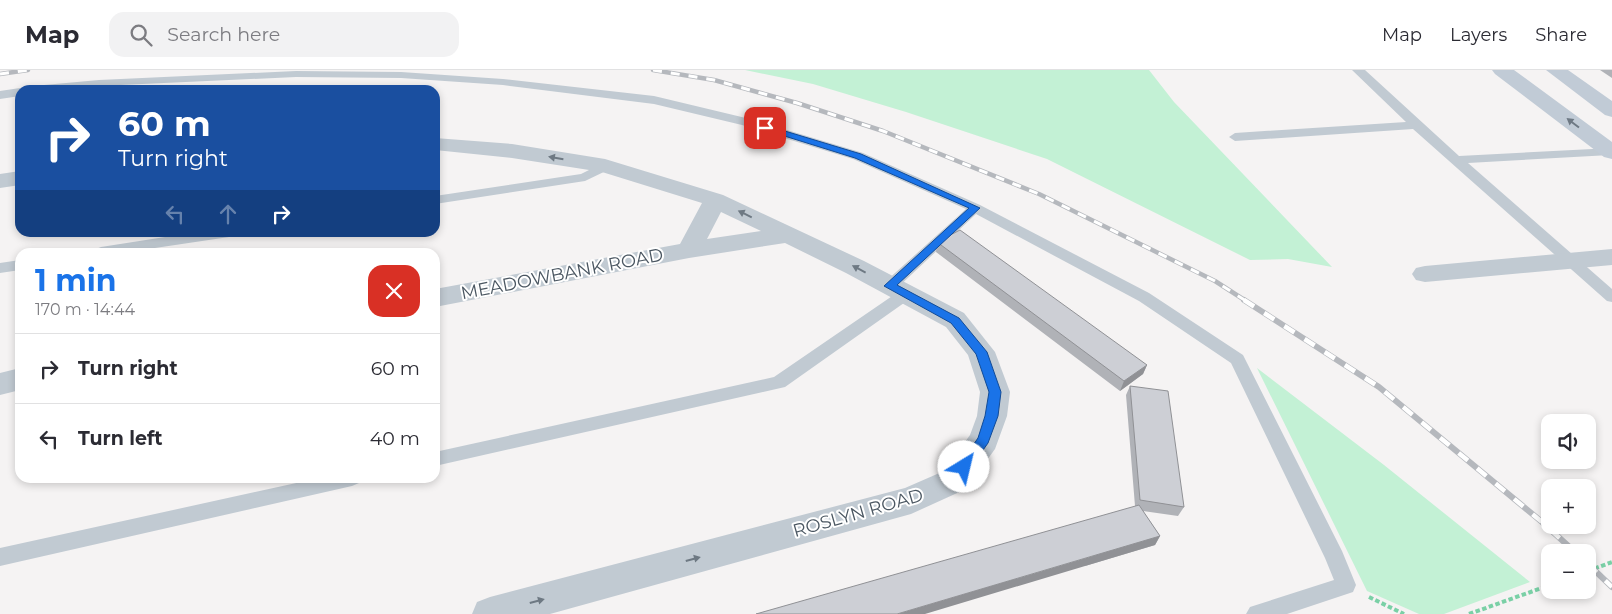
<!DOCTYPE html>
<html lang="en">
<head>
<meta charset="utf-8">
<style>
  :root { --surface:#fff; --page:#f2f2f3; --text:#2b2b33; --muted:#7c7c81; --line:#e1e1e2; --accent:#1a73e8 }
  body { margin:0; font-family:Montserrat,sans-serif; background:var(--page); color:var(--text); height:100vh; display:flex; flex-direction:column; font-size:19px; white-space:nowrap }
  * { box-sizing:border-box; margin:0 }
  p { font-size:16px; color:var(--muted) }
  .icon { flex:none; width:28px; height:28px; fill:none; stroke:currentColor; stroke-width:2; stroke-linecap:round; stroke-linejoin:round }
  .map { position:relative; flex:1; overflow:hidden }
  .side { position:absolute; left:15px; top:178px; width:425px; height:235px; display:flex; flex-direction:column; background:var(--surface); border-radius:15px; box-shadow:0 2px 8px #0003 }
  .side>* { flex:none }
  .guide { position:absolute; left:15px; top:15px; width:425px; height:152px; border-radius:15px; box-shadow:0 2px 8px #0003; background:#1a4fa0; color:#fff; overflow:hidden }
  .fabs { position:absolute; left:1541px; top:344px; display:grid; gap:10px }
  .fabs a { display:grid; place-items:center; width:55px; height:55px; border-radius:10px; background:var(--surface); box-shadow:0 2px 8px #0003; font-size:25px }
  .pin { position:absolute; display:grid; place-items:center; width:42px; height:42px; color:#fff; margin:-21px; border-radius:10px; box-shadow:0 2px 8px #0006 }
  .me { position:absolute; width:55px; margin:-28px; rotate:36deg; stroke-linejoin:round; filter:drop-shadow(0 0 4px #0008) }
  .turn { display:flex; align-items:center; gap:18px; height:105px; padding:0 20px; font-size:22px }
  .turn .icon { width:65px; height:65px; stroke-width:2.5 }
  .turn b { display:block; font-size:35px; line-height:42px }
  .lanes { display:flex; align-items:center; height:48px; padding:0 20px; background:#0003; justify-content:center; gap:25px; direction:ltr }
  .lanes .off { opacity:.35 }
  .round { display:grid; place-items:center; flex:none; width:52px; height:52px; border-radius:15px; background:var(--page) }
  .overview { display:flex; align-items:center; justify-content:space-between; height:85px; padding:0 20px }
  h1 { font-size:30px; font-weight:700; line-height:38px; color:var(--accent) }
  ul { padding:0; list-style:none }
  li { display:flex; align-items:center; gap:15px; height:70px; padding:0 20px; border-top:1px solid var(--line) }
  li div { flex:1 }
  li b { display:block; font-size:19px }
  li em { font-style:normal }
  header { display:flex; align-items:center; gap:30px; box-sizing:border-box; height:70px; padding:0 25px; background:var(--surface); border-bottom:1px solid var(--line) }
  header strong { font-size:24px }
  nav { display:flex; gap:28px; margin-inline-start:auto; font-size:18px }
  .search { width:350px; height:45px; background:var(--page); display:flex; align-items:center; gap:12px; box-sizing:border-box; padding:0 18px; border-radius:15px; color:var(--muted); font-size:19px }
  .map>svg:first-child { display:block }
  .green { fill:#c3f1d5 }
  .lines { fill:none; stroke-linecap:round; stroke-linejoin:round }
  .path { stroke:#7ad0a6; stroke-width:4; stroke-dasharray:4.5 2.5; stroke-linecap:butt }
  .lane { fill:#c1cad2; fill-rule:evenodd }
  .street { fill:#c1cad2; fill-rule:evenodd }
  .secondary { fill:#c1cbd6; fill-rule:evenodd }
  .rail-far1-casing { stroke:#b5b8bd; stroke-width:4.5 }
  .rail-casing { stroke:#b5b8bd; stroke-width:6 }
  .rail-far1 { stroke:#fff; stroke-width:3; stroke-dasharray:9; stroke-linecap:butt }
  .rail { stroke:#fff; stroke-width:4.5; stroke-dasharray:12; stroke-linecap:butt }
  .wall { fill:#b0b2b7 }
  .shaded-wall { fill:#909195 }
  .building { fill:#cdcfd5; stroke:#909195 }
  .oneway { fill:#6e7984 }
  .oneway2 { fill:#6e7983 }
  .route { fill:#1a73e8; stroke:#114b97 }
  .labels { text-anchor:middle; stroke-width:4; stroke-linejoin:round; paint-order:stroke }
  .street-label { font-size:18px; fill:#4a5661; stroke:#fff }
</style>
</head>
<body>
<header>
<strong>Map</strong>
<div class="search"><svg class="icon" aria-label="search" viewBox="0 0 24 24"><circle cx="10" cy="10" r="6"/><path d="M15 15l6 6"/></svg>Search here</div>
<nav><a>Map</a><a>Layers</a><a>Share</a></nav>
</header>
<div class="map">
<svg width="1612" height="544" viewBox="0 0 1612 544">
  <rect width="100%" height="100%" fill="#f5f3f3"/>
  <!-- green -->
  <path class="green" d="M745,0H1149L1174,32L1332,197L1288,189L1250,190L1047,89L906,42L813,14Z
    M1257,298L1384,395L1530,512L1444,544H1419L1367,521Z"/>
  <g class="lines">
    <!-- path -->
    <path class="path" d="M1588,501L1612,492
      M1369,527L1404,544
      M1469,544L1550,515"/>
    <!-- lane -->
    <path class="lane" d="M1352,0H1365L1459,86L1612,78V84L1610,85L1468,93L1612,219V232L1607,231L1413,59L1235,71L1229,67L1235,63L1406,52Z
      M296,1L401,2L503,9L654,26L750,49L863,83L980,135L1149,223L1243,285L1342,481L1356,515L1353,522L1287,544H1246L1250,537L1334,510L1325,488L1231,293L1139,231L976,144L895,220L890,221L885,220L882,216L885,212L966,139L853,89L742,55L654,34L503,15L401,8L296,7L99,16L66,20H27L33,16L99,10Z
      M20,18L25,20H20V26L0,29V21Z
      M605,92L612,96L610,99L585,111L435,134V126L581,104Z
      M197,162H236L229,167L128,182H94L96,179L101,177Z
      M20,190V200L0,203V193Z
      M906,219L911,220L914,224L911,228L785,317L435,396V382L774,307L901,220Z
      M319,408H361L359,413L352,416L0,496V478Z"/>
    <!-- street -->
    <path class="street" d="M435,68L512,74L605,89L723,125L864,191L964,243L995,282L1010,322L1007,346L995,379L966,419L911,444L550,544H472L477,532L490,527L905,418L944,401L970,365L977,346L980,322L968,285L946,257L846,203L785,173L689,188L435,237V219L680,174L702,133L602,102L512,88L435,80ZM721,142L761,161L707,169Z
      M20,101V115L0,118V104Z
      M1612,179V195L1425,212L1416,210L1412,204L1416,198L1425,196Z
      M20,298V320L0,325V303Z"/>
    <!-- secondary -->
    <path class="secondary" d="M1492,0H1514L1612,72V89L1604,87L1495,4Z
      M1546,0H1568L1612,31V47L1605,45Z"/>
    <!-- rail-far1 casing -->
    <g class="rail-far1-casing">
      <path id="rail-far1" d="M653,0L714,10L797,33L883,61L1039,124L1215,211L1246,231
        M0,4L28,0"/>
    </g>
    <!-- rail casing -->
    <g class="rail-casing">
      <path id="rail" d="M1244,230L1379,317L1542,452L1575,482
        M1588,494L1612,517"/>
    </g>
    <!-- rail-far1 -->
    <use href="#rail-far1" class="rail-far1"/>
    <!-- rail -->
    <use href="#rail" class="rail"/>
  </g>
  <!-- wall -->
  <path class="wall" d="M1600,0H1612V8Z
    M937,172L1147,295L1143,304L1120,321L936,182Z
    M1130,316L1184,437L1178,446L1143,441L1160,466L1155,475L1085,496L1135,436L1126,325Z"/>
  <!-- shaded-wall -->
  <path class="shaded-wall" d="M1147,295L1143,304L1120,321L1124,311Z
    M1160,466L1155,475L925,544H897Z"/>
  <!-- building -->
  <path class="building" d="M960,160L1147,295L1124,311L937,172Z
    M1130,316L1168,321L1184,437L1140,430Z
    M1139,435L1160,466L897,544H756Z"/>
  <!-- one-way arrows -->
  <defs><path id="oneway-solid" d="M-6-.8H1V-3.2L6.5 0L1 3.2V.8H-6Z" transform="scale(1.25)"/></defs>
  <use class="oneway" href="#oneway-solid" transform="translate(1573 53) rotate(-143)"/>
  <g class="oneway2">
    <use href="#oneway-solid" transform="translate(556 88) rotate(-170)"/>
    <use href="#oneway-solid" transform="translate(745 144) rotate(-154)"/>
    <use href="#oneway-solid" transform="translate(859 199) rotate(-152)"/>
    <use href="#oneway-solid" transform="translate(693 489) rotate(-15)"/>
    <use href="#oneway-solid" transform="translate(537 531) rotate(-15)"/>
  </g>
  <!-- route -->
  <path class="route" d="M765,55L861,84L980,138L897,215L959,248L987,282L1001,322L998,346L988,373L969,400L964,402L960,400L958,397L978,368L985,346L989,322L976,284L951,253L884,216L969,138L855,88L762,59L760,58Z"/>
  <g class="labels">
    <!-- street labels -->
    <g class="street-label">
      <text transform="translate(562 204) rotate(-11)" y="6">MEADOWBANK ROAD</text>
      <text transform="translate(858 443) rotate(-16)" y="6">ROSLYN ROAD</text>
    </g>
  </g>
</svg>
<div class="fabs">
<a><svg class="icon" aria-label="sound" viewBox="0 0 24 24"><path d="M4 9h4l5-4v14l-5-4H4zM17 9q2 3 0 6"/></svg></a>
<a>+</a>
<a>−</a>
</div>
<div class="pin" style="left:765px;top:58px;background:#d93025"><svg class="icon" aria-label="arrive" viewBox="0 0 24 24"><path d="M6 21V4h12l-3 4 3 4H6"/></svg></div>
<svg class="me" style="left:964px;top:397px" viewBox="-20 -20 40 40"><circle r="19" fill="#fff"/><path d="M0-13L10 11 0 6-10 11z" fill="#1a73e8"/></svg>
<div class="guide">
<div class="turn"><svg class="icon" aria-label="right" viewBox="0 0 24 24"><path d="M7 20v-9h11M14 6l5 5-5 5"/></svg><div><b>60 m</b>Turn right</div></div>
<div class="lanes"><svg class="icon off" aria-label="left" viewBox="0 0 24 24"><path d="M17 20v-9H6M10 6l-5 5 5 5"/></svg><svg class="icon off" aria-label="ahead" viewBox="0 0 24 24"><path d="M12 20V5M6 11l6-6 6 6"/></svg><svg class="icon" aria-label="right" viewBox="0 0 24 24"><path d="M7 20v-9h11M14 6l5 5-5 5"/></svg></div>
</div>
<section class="side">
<div class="overview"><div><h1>1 min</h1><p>170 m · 14:44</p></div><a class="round" style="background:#d93025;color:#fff"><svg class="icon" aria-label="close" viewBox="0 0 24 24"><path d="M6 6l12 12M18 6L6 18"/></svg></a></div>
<ul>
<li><svg class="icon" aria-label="right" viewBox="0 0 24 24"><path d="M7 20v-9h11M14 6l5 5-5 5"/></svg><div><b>Turn right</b></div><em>60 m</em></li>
<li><svg class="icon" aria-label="left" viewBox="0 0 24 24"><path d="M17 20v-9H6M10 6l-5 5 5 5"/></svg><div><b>Turn left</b></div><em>40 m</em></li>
</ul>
</section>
</div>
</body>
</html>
